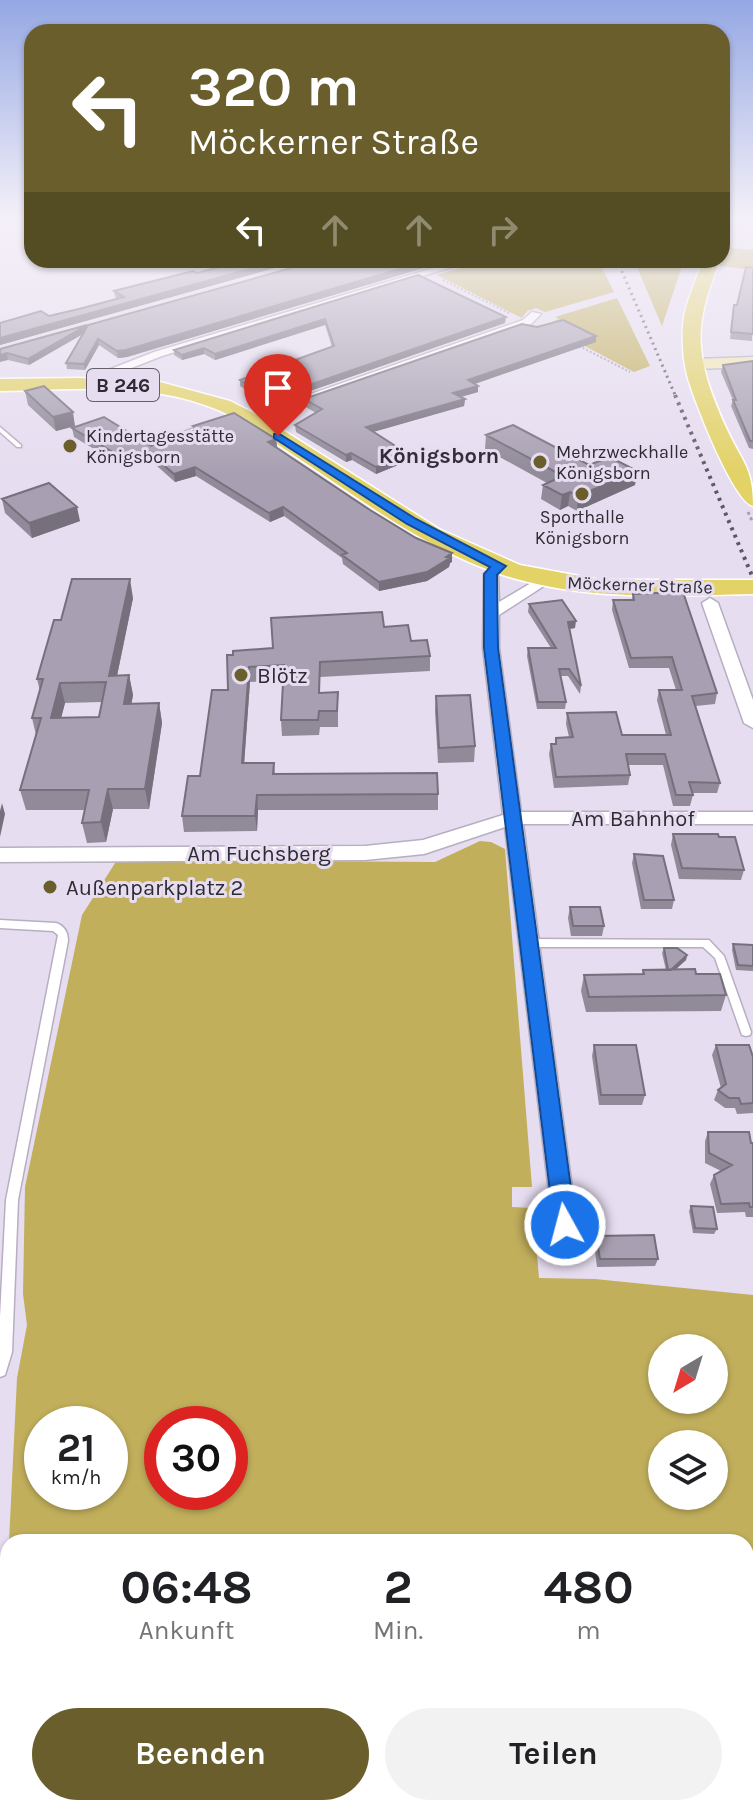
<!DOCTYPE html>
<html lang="de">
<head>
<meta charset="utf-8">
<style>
  :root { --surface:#fff; --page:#f2f2f2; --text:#202124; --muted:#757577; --accent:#6a5f2c }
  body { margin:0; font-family:Karla,sans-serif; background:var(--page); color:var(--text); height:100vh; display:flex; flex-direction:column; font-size:30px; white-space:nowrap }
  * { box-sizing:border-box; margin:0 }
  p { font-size:26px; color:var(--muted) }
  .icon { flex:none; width:44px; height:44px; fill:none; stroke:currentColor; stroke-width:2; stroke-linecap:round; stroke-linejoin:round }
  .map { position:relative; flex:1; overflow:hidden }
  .sheet { position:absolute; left:0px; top:1534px; width:754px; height:282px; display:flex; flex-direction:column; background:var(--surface); border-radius:24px 24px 0 0; box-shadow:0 2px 6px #0004 }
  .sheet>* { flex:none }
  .banner { position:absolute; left:24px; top:24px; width:706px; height:244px; border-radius:24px; box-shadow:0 2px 6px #0004; background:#6a5f2c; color:#fff; overflow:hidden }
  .needle { width:52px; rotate:218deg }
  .buttons { position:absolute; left:648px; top:1334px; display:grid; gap:16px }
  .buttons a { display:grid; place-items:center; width:80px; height:80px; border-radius:50%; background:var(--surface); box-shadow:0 2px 6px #0004; font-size:40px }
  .speed { position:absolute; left:24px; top:1406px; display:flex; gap:16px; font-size:40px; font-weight:700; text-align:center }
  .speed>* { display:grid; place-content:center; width:104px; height:104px; border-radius:50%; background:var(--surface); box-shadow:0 2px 6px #0004; line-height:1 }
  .speed small { font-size:20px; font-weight:400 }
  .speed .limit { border:12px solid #d22; background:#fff; color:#111 }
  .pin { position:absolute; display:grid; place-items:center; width:68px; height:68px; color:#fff; margin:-82px -34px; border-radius:50% 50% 50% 0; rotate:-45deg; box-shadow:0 0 8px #0007 }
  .pin .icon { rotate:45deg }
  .me { position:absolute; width:88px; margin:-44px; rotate:353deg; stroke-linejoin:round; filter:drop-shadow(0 0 6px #0008) }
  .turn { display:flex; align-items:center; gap:28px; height:168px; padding:0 32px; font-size:36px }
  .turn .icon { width:104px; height:104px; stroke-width:2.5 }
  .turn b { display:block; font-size:56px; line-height:68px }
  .lanes { display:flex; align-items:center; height:76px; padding:0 32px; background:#0003; justify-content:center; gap:40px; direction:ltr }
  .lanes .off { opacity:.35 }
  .eta { display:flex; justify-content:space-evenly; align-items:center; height:136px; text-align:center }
  .eta b { font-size:48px; font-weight:700; line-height:56px }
  .primary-button { display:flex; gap:16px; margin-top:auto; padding:16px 32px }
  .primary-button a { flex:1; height:92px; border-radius:48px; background:var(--accent); color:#fff; font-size:32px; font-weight:700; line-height:92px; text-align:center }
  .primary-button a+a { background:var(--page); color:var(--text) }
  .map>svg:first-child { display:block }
  .green { fill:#c1af5c; fill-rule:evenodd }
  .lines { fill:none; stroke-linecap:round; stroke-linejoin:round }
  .lane-casing { stroke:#b7aec1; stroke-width:3 }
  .street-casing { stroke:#b7aec1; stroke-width:3 }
  .secondary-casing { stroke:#b7aec1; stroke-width:3 }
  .primary-casing { stroke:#fff; stroke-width:3 }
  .path-far1 { stroke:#a59ead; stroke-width:2; stroke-dasharray:2 2; stroke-linecap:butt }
  .path { stroke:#a59ead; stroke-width:3; stroke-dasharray:3 3; stroke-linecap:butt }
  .lane { fill:#fff; fill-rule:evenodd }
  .street { fill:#fff; fill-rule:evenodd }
  .secondary { fill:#f1e8b2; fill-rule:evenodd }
  .primary { fill:#e3d266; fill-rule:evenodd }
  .rail-far1 { stroke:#5c5862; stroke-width:3; stroke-dasharray:2 4; stroke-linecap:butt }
  .rail { stroke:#5c5862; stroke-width:4; stroke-dasharray:3 5; stroke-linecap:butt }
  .wall { fill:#908a99; fill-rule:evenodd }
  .shaded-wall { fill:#76707d }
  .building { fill:#a8a0b2; stroke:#76707d; stroke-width:2; fill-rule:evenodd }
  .route { fill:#1a73e8; stroke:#114b97; stroke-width:2 }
  .poi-dot { fill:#6a5f2c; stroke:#e6ddf0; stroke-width:3 }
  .labels { text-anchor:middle; stroke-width:6; stroke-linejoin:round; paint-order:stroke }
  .far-poi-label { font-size:18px; fill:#2e2b32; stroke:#e6ddf0; text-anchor:start }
  .far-street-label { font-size:18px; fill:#2e2b32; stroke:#e6ddf0 }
  .shield { fill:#e6ddf0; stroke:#65606b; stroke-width:2 }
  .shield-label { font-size:20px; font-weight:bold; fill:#2e2b32 }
  .far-quarter-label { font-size:22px; font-weight:bold; fill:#342d3c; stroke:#e6ddf0 }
  .poi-label { font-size:22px; fill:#2e2b32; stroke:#e6ddf0; text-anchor:start }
  .street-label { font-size:22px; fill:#2e2b32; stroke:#e6ddf0 }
</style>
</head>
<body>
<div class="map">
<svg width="753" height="1815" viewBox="0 0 753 1815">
  <rect width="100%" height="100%" fill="#e6ddf0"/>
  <!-- green -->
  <path class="green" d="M726,247L753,250V270L720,266Z
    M487,260H598L614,292L545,312L536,308L527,311L522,318L437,275Z
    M634,260H684L662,326Z
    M617,298L650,366L634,372L545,325L559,319L555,317Z
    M480,841L491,842L505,849L532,1187H512V1207L533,1208L539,1278L595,1279L753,1295V1815H0L8,1576V1808H746V1542H9L17,1378L27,1325L23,1294L25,1187L82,915L117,860L435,862ZM662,1348H714V1400H662ZM42,1424H110V1492H42ZM162,1424H230V1492H162ZM662,1444H714V1496H662Z"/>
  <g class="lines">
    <!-- lane casing -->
    <g class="lane-casing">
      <path id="lane" d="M205,424L208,426L207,427L179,437L176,435Z
        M0,427L21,445V447H17L0,432Z
        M0,920L56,923C65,926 68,933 68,941L18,1200L12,1352L5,1375L0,1377V1317L6,1200L58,935L53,931L0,928Z
        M531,939L709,940L724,956L751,1032L750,1035L746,1036L742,1035L715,958L703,947H531L527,946L526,943L527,940Z"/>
    </g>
    <!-- street casing -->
    <g class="street-casing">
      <path id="street" d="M460,260H475L162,356L116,374L104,388L94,385L108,370L154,352Z
        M532,312L541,314L531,324L252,421L242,418L523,320Z
        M499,562L506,566L498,575L499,602L541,577H551L553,580L499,615V648L521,812H753V824H523L577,1225L574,1233L565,1236L556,1233L553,1225L505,827L424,854L365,860L0,862V848L365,846L423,840L503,815L483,648L484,574Z
        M710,598L718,603L753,700V728L744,723L702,603Z"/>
    </g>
    <!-- secondary casing -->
    <g class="secondary-casing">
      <path id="secondary" d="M753,357V367L695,369L686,364L695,359Z"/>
    </g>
    <!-- primary casing -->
    <g class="primary-casing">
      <path id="primary" d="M722,220H730L727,227L722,228Z
        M703,260H719C714,278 706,295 703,313C694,354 711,395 728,432C743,463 753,469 753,506C733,501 693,398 687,375C683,359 682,342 683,325C685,303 696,281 703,260Z
        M80,378L160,382L230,401L267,420L439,529L520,565L601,580H753V594C670,596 586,601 506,576C428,551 362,500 295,456C266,437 238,416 205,405C140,382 68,390 0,391V379Z"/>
    </g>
    <!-- path-far1 -->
    <path class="path-far1" d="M443,280L511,314
      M579,346L630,372"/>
    <!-- path -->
    <path class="path" d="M748,512L753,523"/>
    <!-- lane -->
    <use href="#lane" class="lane"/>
    <!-- street -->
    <use href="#street" class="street"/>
    <!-- secondary -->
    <use href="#secondary" class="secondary"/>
    <!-- primary -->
    <use href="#primary" class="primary"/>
    <!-- rail-far1 -->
    <path class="rail-far1" d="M617,260L676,397"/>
    <!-- rail -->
    <path class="rail" d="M675,395L753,578"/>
  </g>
  <!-- wall -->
  <path class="wall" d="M303,260L0,345V323L49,316L118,299L115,297L114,291L197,273Z
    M320,260H450L127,357L118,358L99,345L85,370L67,369L66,363L83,334L29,365L8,360L0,349L87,327Z
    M753,268L752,341L730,339L734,305H737Z
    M418,275L505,323L290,398L281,394L263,400L240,386V380L332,347L325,325L215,360L204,354L182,360L174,355V350Z
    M596,342L475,384L478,386V392L461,397L465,399L464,406L373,432L408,454V461L376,474L352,460L346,462L296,432L295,425L316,413L304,406V399Z
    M753,361V449L749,448L731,406L733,400L721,372L723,365Z
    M25,391L75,426L56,431L28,405Z
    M193,426L276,439L277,447L370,510L416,538L452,553V562L450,563L449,567L427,581L379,591L343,564L342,558L284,516L270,522L196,476L175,482L148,458L124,467L74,437L72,428L151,446L194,431Z
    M486,435L589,465L637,471L635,485L577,511L568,506L560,510L541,499L543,485L547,483L485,449Z
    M2,499L80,521L32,538L5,513Z
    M633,594L717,693L715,704L696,706L720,783L717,793H692L693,795L690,806H673L663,765H628L630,775L628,785L554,788L549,754L551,744H555L556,738L569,737L566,724L567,713L622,735H666L657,700L659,690H676L669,668H629L612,610L613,600H632Z
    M133,598L117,676L129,675L133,695L131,704L159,703L162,723L149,809H113L106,842L87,843L82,823L85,810H26L20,790L36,735L32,718L40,691L37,679L61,620ZM102,702L99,717H61L65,703Z
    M529,604L575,628L570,629L581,686L580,694L568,676H561L566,702L565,709H537L527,656L528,648H551L528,612Z
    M384,627L411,641L430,656V671L320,677V693L338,692V727H320L319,735L282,736L281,720L283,680L250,682L244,763H274L275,774L438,794V810H258L257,831L184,832L182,816L200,776L228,690L227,655L273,648Z
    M436,696L475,746L474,762L438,763L435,711Z
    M673,834L744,870L741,880L679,879L671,845Z
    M634,854L674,900L672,909H641L632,863Z
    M570,907L604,926L602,936H571L568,918Z
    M733,944L753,945V971L736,970L732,950Z
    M664,948L687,955L686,960L675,970L696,974L726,995L721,1011L586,1012L581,991L584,975L642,974L643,970H666L662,953Z
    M594,1045L645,1095L642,1105H599L592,1056Z
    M716,1045L753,1057V1113L737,1114L735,1108H725L714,1100L718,1090L721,1088L712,1055Z
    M708,1132L753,1143V1217H746L745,1212L717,1213L710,1184L714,1175L721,1171L705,1163V1141Z
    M691,1206L717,1229L714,1234L693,1233L689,1211Z
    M596,1236L658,1259L655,1266L597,1267L594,1243Z"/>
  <!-- shaded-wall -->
  <path class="shaded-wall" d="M282,260H303L0,345V338Z
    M430,260H450L127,357L118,358L117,351Z
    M506,317L505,323L290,398L289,392Z
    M325,319V325L215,360V354Z
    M87,325L88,331L29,365L28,359Z
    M596,336V342L468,386V380Z
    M98,339L99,345L85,370L84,364Z
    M204,348V354L182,360V355Z
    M7,353L8,360L0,362V355Z
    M478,386V392L453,399V393Z
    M281,388V394L263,400L262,394Z
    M465,399L464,406L366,434V427Z
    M73,412L75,426L56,431L53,417Z
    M276,439L277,447L268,442Z
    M146,450L148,458L124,467L123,458Z
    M351,453L352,460L346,462V455Z
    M408,454V461L376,474V467Z
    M195,467L196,476L175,482L174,474Z
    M637,471L635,485L577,511L578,496Z
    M570,492L568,506L560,510L562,495Z
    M77,507L80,521L32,538L29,523Z
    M283,507L284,516L270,522L269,513Z
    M452,553V562L450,563L449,567L427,581L379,591V582L446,557Z
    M130,579L133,598L113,695L109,676Z
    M576,621L575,628L567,629L568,622Z
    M249,667L250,682L243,779L242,763Z
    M129,675L133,695L128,724L124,704Z
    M60,683L65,703L56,738L51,718Z
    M159,703L162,723L149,809L145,789Z
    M108,789L113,809L106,842L101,822Z
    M257,795L258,810L257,831L255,816Z
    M2,803L5,814L0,837V811Z
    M687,955L686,960L667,977L669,971Z"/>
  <!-- building -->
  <path class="building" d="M247,260H282L0,338V323L41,311L49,316L79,309L124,297L114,291L193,271L197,273Z
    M320,260H430L126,350L117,351L98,339L84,364L66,363L88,325Z
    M746,267L753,268V334L731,332L734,305H737Z
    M418,275L506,317L289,392L281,388L262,394L240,380L334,346L325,319L215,354L204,348L182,355L174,350Z
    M563,320L596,336L468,380L478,386L453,393L465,399L366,427L408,454L376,467L351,453L346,455L295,425L322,409L304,399L522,324L537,327Z
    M87,325L28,359L7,353L0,355V349Z
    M753,361V441H750L733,400H736L723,365Z
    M44,386L73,412L53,417L25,391Z
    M234,413L276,439L268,442L370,510L416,538L452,553L446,557L450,558L427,572L379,582L342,555L347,553L283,507L269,513L195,467L174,474L146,450L123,458L72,428L104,417L151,446L198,429L193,426Z
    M513,425L589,465L610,457L637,471L578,496L570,492L562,495L543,485L563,476L486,435Z
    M49,483L77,507L29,523L2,499Z
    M72,579H130L109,676L129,675L124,704L159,703L145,789H108L101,822L82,823L89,790H20L41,718H32L43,679H37L54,620H61ZM106,682L99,717L51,718L60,683Z
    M683,592L717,693L692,696L720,783L689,782L693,795H676L665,754H626L630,775L556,777L551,744H556V738L573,737L567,713L616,712L622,735H671L659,690H682L672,657L631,658L613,600H634L633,594Z
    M562,600L576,621L568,622L581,686L569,669H559L566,702H538L528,648H556L529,604Z
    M382,612L384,627L408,625L411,641L427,640L430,656L320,662L319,693L338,692L337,711H319L318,720H281L284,665L249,667L242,763H274L273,774L437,773L438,794L257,795L255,816H182L188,776H200L212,690H228L227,655H233V651L273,648L271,618Z
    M470,695L475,746L439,748L436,696Z
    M673,834H718L719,837H735L744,870L682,868Z
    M634,854L663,856L674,900H644Z
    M570,907H600L604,926H573Z
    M733,944L753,945V966L738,965Z
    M664,948H677L687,955L671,970H668Z
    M695,969L696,974H720L726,995L589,997L584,975L644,974L643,970Z
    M594,1045H636L645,1095H601Z
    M716,1045H749L753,1057V1103L741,1104L739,1098H729L718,1090L726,1084Z
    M708,1132H749L751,1143H753V1207H750L749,1203L721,1204L714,1175L732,1165L709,1153Z
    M691,1206L713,1207L717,1229L695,1228Z
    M654,1235L658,1259H600L596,1236Z"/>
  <!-- sky -->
  <linearGradient id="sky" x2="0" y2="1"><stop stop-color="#95a8e4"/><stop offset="0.46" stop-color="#f4f0f8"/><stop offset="1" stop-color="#f4f0f8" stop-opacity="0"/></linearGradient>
  <rect width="753" height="474" fill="url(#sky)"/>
  <!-- route -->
  <path class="route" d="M278,433L416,519L506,566L497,575L498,648L576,1225L573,1233L565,1236L557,1233L554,1225L484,648V574L490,567L407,524L274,438V434Z"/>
  <!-- markers -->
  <g class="poi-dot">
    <circle cx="70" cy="446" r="8"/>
    <circle cx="540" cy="462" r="8"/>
    <circle cx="582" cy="494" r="8"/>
    <circle cx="241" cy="675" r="8"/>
    <circle cx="50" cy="887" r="8"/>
  </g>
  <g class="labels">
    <!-- far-poi labels -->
    <g class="far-poi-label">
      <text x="86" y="442">Kindertagesstätte<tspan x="86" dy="21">Königsborn</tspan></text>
      <text x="556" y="458">Mehrzweckhalle<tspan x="556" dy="21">Königsborn</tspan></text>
      <text x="582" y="523" text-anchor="middle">Sporthalle<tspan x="582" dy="21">Königsborn</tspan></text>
    </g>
    <!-- far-street labels -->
    <g class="far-street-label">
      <text transform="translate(640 585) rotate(2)" y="6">Möckerner Straße</text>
    </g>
    <!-- shield labels -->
    <rect class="shield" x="87" y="369" width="72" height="32" rx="6"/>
    <g class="shield-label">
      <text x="123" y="392">B 246</text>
    </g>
    <!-- far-quarter labels -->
    <g class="far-quarter-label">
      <text x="439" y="463">Königsborn</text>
    </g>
    <!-- poi labels -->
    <g class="poi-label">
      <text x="257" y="683">Blötz</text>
      <text x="66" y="895">Außenparkplatz 2</text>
    </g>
    <!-- street labels -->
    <g class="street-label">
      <text x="633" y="826">Am Bahnhof</text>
      <text x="259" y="861">Am Fuchsberg</text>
    </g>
  </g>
</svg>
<div class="buttons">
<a><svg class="needle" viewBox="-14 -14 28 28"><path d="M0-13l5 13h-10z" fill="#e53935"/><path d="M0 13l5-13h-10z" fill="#757577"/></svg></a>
<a><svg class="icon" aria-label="layers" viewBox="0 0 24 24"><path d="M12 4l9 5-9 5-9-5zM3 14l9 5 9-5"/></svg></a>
</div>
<div class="speed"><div>21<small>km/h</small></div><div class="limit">30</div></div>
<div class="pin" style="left:278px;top:436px;background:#d93025"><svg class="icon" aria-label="arrive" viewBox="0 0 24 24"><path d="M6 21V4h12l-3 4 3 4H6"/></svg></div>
<svg class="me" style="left:565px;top:1225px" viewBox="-20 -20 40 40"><circle r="17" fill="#1a73e8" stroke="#fff" stroke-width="3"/><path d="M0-11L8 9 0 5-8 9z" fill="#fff"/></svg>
<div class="banner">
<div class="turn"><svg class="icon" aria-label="left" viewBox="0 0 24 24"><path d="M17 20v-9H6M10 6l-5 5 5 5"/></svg><div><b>320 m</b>Möckerner Straße</div></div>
<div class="lanes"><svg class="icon" aria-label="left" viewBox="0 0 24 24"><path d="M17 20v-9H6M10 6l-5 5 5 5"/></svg><svg class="icon off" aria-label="ahead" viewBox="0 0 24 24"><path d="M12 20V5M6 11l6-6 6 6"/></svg><svg class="icon off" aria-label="ahead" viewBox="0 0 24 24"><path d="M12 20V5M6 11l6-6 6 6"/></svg><svg class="icon off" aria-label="right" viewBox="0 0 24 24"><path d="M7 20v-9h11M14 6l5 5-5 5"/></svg></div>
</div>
<section class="sheet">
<div class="eta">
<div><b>06:48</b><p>Ankunft</p></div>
<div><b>2</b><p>Min.</p></div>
<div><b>480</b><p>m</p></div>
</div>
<div class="primary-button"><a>Beenden</a><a>Teilen</a></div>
</section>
</div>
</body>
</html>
